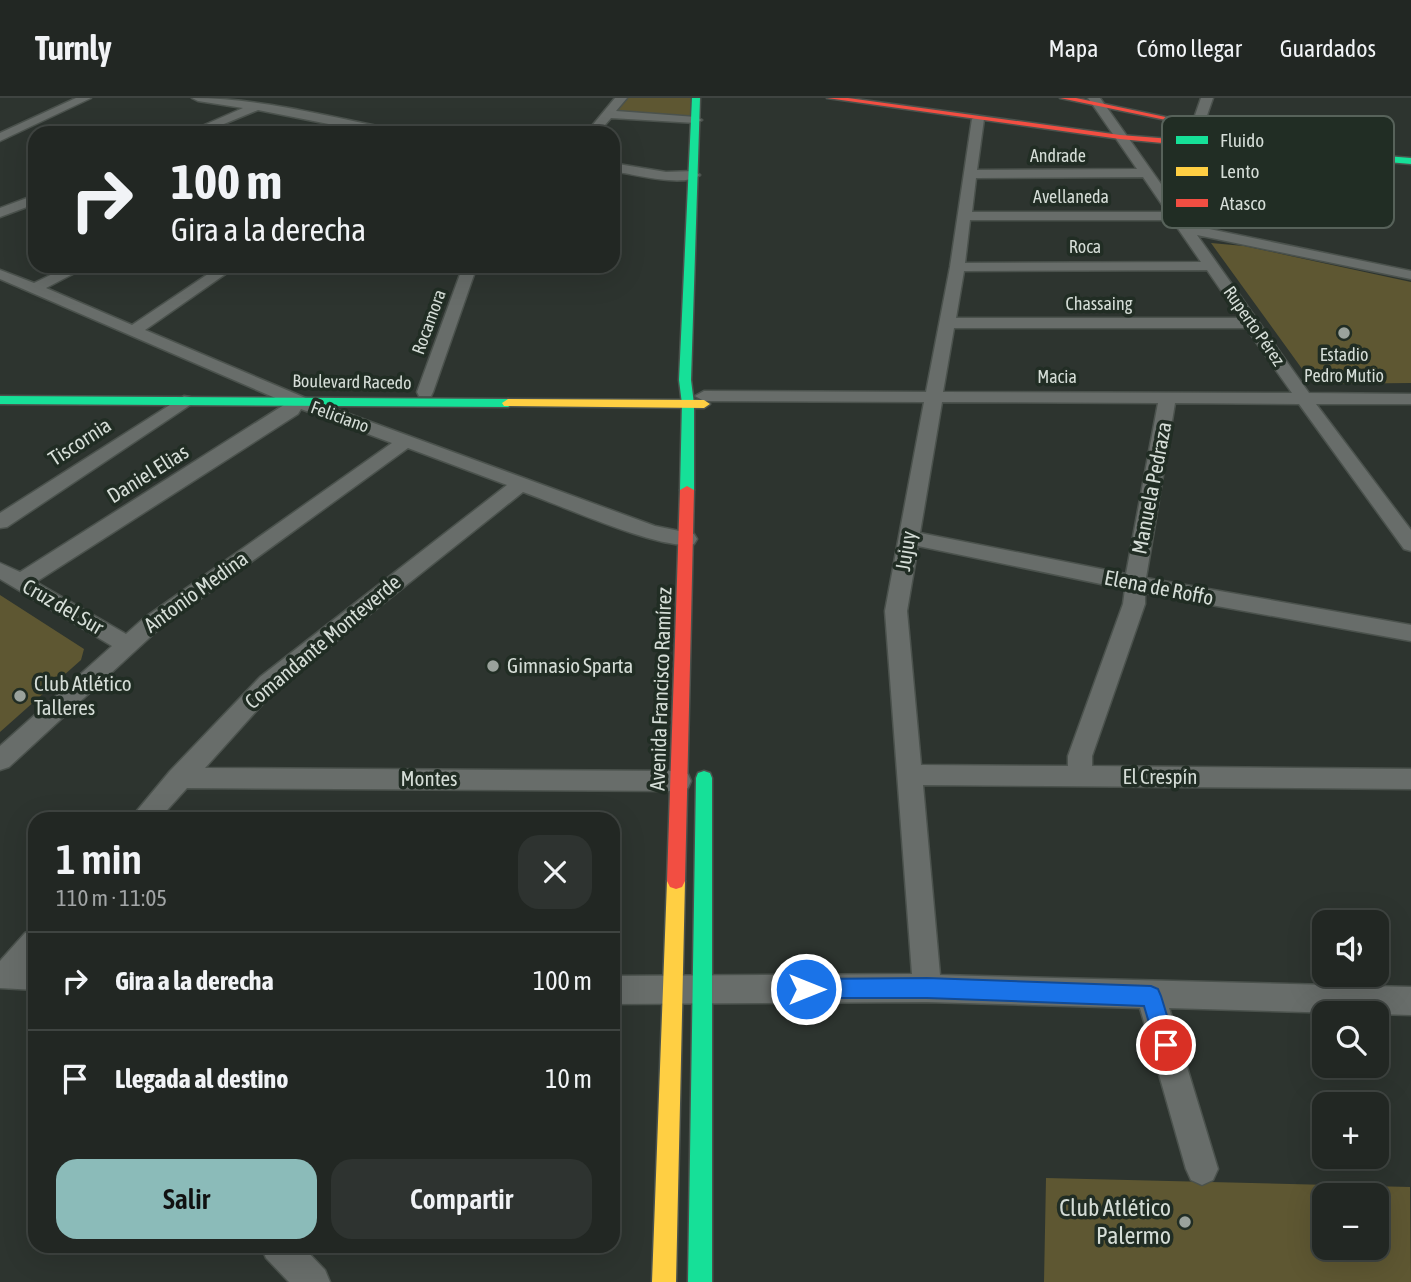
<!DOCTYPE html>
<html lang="es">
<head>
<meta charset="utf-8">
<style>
  :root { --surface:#222723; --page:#2e3330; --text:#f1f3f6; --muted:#a2a5a6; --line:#3f4441; --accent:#8bbbb9 }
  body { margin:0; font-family:"Asap Condensed",sans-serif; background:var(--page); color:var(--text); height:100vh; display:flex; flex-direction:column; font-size:26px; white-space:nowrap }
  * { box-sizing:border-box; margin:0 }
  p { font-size:23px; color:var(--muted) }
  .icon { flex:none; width:38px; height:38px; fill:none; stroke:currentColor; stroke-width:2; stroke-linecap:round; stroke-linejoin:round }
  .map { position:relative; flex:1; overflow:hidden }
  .drawer { position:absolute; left:28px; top:714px; width:592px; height:441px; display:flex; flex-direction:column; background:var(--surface); border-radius:21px; box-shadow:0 7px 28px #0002,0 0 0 2px var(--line) }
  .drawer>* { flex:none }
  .top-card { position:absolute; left:28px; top:28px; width:592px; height:147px; border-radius:21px; box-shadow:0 7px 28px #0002,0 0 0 2px var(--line); background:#222723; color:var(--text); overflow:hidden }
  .controls { position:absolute; left:1312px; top:812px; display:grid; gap:14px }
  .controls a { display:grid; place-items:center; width:77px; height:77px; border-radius:14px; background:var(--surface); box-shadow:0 7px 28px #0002,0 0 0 2px var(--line); font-size:35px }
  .pin { position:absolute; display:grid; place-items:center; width:60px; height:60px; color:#fff; margin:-30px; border:4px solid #fff; border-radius:50%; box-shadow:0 2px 7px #0007 }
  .me { position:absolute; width:77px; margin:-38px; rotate:90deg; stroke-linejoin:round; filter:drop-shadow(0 0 5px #0008) }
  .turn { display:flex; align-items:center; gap:24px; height:147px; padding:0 28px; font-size:32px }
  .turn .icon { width:91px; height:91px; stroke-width:2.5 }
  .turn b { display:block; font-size:49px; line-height:60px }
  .round { display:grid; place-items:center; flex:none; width:74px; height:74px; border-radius:21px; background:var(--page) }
  .overview { display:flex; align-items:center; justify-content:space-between; height:119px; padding:0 28px }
  h1 { font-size:42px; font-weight:600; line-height:52px }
  .action { display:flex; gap:14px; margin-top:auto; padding:14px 28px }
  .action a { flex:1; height:80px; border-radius:21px; background:var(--accent); color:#111; font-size:28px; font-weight:600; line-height:80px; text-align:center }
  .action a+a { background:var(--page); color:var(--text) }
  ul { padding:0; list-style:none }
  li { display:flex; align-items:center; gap:21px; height:98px; padding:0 28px; border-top:2px solid var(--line) }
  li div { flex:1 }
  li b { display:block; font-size:26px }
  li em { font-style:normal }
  header { display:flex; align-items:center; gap:42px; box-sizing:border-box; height:98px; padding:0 35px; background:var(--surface); border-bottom:2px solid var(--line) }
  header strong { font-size:33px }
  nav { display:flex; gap:38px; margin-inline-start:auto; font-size:24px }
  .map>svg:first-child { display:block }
  .green { fill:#5e5732; fill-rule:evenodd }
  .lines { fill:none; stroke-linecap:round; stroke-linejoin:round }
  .street-casing { stroke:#4b524d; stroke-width:3 }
  .fast-casing { stroke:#4b524d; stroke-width:3 }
  .slow-casing { stroke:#4b524d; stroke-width:3 }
  .jam-casing { stroke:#4b524d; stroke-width:3 }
  .street { fill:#686d6a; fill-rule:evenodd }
  .fast { fill:#16e098; fill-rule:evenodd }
  .slow { fill:#ffcf43; fill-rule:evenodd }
  .jam { fill:#f24e42; fill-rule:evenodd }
  .route { fill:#1a73e8; stroke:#114b97; stroke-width:2 }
  .poi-dot { fill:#9aa29c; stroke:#212d24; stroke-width:2.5 }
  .labels { text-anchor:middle; stroke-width:7; stroke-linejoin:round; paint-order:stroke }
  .far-street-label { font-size:18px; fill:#d5ddd7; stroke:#212d24 }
  .far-poi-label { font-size:18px; fill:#d5ddd7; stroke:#212d24 }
  .street-label { font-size:21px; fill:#d5ddd7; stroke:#212d24 }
  .poi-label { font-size:21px; fill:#d5ddd7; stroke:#212d24; text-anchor:start }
  .near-poi-label { font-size:24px; fill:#d5ddd7; stroke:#212d24; text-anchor:end }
  .key { fill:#212d24; stroke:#57625a; stroke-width:2 }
  .key-label { font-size:19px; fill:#d5ddd7 }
</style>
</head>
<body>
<header>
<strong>Turnly</strong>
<nav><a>Mapa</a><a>Cómo llegar</a><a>Guardados</a></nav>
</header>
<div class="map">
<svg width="1411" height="1184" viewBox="0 0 1411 1184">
  <rect width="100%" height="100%" fill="#2d342f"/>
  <!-- green -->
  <path class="green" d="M621,0H696V22L608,16Z
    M1211,145L1244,148L1411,184V285L1313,286Z
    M0,497L84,551L81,562L0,634Z
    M1046,1080L1410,1089L1411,1184H1044ZM1325,1097H1377V1150H1325Z"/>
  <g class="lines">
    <!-- street casing -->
    <g class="street-casing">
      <path id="street" d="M76,0H91L0,43V35Z
        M192,0C260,0 326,18 392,31L398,35H374L258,12L202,35H186L243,10L198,3Z
        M615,0H627L616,13L696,19L702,22L696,25L611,20L598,35H586Z
        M1088,0H1100L1190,127L1411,173V181L1197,137L1309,295L1411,296V306H1316L1411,432V453L1404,451L1299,306L1175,305L1146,480L1411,527V543L1145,495V506L1092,658V668L1411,671V691L923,687L940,877L1411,889V917L1169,910L1218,1071L1213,1082L1202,1087L1191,1082L1186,1071L1140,910L927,904L612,906V878L912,876L885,513L924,304L704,303L695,298L704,293L926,294L950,169L972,21L978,18L984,21L977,72L1137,71ZM1143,79L1167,114H972L976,80ZM970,122H1172L1201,164L965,165ZM1207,172L1240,220H956L964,173ZM954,230H1246L1292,295L943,294ZM942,304L1158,305L1126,476L920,435ZM918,448L1125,491L1123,506L1068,658V668L921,667L907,513Z
        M1201,0H1213L1204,26L1198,30L1192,26Z
        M612,65L666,74L694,73L700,77C684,90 633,76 612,73Z
        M35,97V106L0,119V110Z
        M69,168H88L46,190L132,227L220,168H237L145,232L308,301L655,428L694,436L697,441L694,446C663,454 558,406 523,394L276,591L205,670L679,673L688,676L691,683L688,690L679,693L187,690L159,721H130L170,673L260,579L507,387L408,350L160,530L9,669L0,672V648L112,548L0,481V465L20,474L287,305L0,181V172L34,185ZM301,311L392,345L144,520L126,536L36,484L298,316Z
        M463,168H477L433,294L431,298H419L417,294Z
        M184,298L190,299L193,303L190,307L7,429L0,430V415Z
        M35,831V892L0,890V863L25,835Z
        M261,1148H302L325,1172L330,1184H289L266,1160Z"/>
    </g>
    <!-- fast casing -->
    <g class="fast-casing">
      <path id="fast" d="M692,0H700L691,282L694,306V392L687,396L680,392L682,306L679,282Z
        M1248,47L1411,60V66L1245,52L1244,50Z
        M0,298L508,301L514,305L508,309L0,306Z
        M704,673L710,675L712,680V1184H688L696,680L698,675Z"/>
    </g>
    <!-- slow casing -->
    <g class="slow-casing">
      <path id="slow" d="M508,301L704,302L710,306L704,310L504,308L502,305Z
        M676,775L682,777L685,783L676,1184H652L667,783L670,777Z"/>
    </g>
    <!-- jam casing -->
    <g class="jam-casing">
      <path id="jam" d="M827,0H848L1120,37L1248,47L1252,50L1248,53L1120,41Z
        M1060,0H1076L1189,24L1185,26Z
        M687,388L694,392L685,783L682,789L676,791L670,789L667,783L680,392Z"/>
    </g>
    <!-- street -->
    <use href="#street" class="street"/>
    <!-- fast -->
    <use href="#fast" class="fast"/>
    <!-- slow -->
    <use href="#slow" class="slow"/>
    <!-- jam -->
    <use href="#jam" class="jam"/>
  </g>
  <!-- route -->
  <path class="route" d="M927,880L1151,888L1158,891L1161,898L1176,947L1173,955L1166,958L1158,955L1144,908L927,900H806L799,897L796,891L799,884L806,881Z"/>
  <!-- markers -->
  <g class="poi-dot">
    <circle cx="1344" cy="235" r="7"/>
    <circle cx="493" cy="568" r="7"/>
    <circle cx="20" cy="598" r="7"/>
    <circle cx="1185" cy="1124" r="7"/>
  </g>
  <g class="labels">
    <!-- far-street labels -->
    <g class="far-street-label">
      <text x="1058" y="64">Andrade</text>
      <text x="1071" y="105">Avellaneda</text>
      <text x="1085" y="155">Roca</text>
      <text x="1099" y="212">Chassaing</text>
      <text transform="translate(429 224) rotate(-70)" y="6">Rocamora</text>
      <text transform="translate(1254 228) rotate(55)" y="6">Ruperto Pérez</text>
      <text x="1057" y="285">Macia</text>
      <text transform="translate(352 284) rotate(1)" y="6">Boulevard Racedo</text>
      <text transform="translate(340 319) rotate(20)" y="6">Feliciano</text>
    </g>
    <!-- far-poi labels -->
    <g class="far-poi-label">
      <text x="1344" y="263">Estadio<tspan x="1344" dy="21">Pedro Mutio</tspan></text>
    </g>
    <!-- street labels -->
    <g class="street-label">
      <text transform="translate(80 344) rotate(-33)" y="7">Tiscornia</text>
      <text transform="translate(148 376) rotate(-32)" y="7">Daniel Elias</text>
      <text transform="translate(1152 390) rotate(-79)" y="7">Manuela Pedraza</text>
      <text transform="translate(906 453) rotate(-81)" y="7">Jujuy</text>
      <text transform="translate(1159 490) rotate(11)" y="7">Elena de Roffo</text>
      <text transform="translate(196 494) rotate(-36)" y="7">Antonio Medina</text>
      <text transform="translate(63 509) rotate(30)" y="7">Cruz del Sur</text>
      <text transform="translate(323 544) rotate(-40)" y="7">Comandante Monteverde</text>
      <text transform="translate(661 591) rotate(-88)" y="7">Avenida Francisco Ramírez</text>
      <text x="1160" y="686">El Crespín</text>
      <text x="429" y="688">Montes</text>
    </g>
    <!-- poi labels -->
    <g class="poi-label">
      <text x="507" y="575">Gimnasio Sparta</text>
      <text x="34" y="593">Club Atlético<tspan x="34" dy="24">Talleres</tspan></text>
    </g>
    <!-- near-poi labels -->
    <g class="near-poi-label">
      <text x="1171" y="1118">Club Atlético<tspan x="1171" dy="28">Palermo</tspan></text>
    </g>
  </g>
  <!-- legend -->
  <rect x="1162" y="18" width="232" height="112" rx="10" class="key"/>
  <rect x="1176" y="38" width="32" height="8" fill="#16e098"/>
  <rect x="1176" y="69" width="32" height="9" fill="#ffcf43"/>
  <rect x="1176" y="101" width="32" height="8" fill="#f24e42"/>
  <g class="key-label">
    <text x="1220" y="49">Fluido</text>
    <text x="1220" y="80">Lento</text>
    <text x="1220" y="112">Atasco</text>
  </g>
</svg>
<div class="controls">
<a><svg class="icon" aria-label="sound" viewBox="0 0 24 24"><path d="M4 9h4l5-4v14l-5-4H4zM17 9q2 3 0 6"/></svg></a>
<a><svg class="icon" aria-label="search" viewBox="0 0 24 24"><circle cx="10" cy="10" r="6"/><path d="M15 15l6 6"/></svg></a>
<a>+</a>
<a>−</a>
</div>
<div class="pin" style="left:1166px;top:947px;background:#d93025"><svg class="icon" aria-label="arrive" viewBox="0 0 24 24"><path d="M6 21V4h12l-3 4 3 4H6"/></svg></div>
<svg class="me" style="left:806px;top:891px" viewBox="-20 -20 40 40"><circle r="17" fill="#1a73e8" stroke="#fff" stroke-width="3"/><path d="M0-11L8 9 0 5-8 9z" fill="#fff"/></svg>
<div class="top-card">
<div class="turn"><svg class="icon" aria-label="right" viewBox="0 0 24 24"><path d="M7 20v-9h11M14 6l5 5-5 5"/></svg><div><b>100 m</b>Gira a la derecha</div></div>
</div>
<section class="drawer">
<div class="overview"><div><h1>1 min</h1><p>110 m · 11:05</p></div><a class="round"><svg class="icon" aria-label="close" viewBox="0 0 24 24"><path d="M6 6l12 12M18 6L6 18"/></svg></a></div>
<ul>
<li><svg class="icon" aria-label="right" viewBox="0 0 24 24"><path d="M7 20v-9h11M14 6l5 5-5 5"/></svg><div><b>Gira a la derecha</b></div><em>100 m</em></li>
<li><svg class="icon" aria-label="arrive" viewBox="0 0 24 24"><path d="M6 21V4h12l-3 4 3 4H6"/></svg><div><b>Llegada al destino</b></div><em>10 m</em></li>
</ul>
<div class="action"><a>Salir</a><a>Compartir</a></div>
</section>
</div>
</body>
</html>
